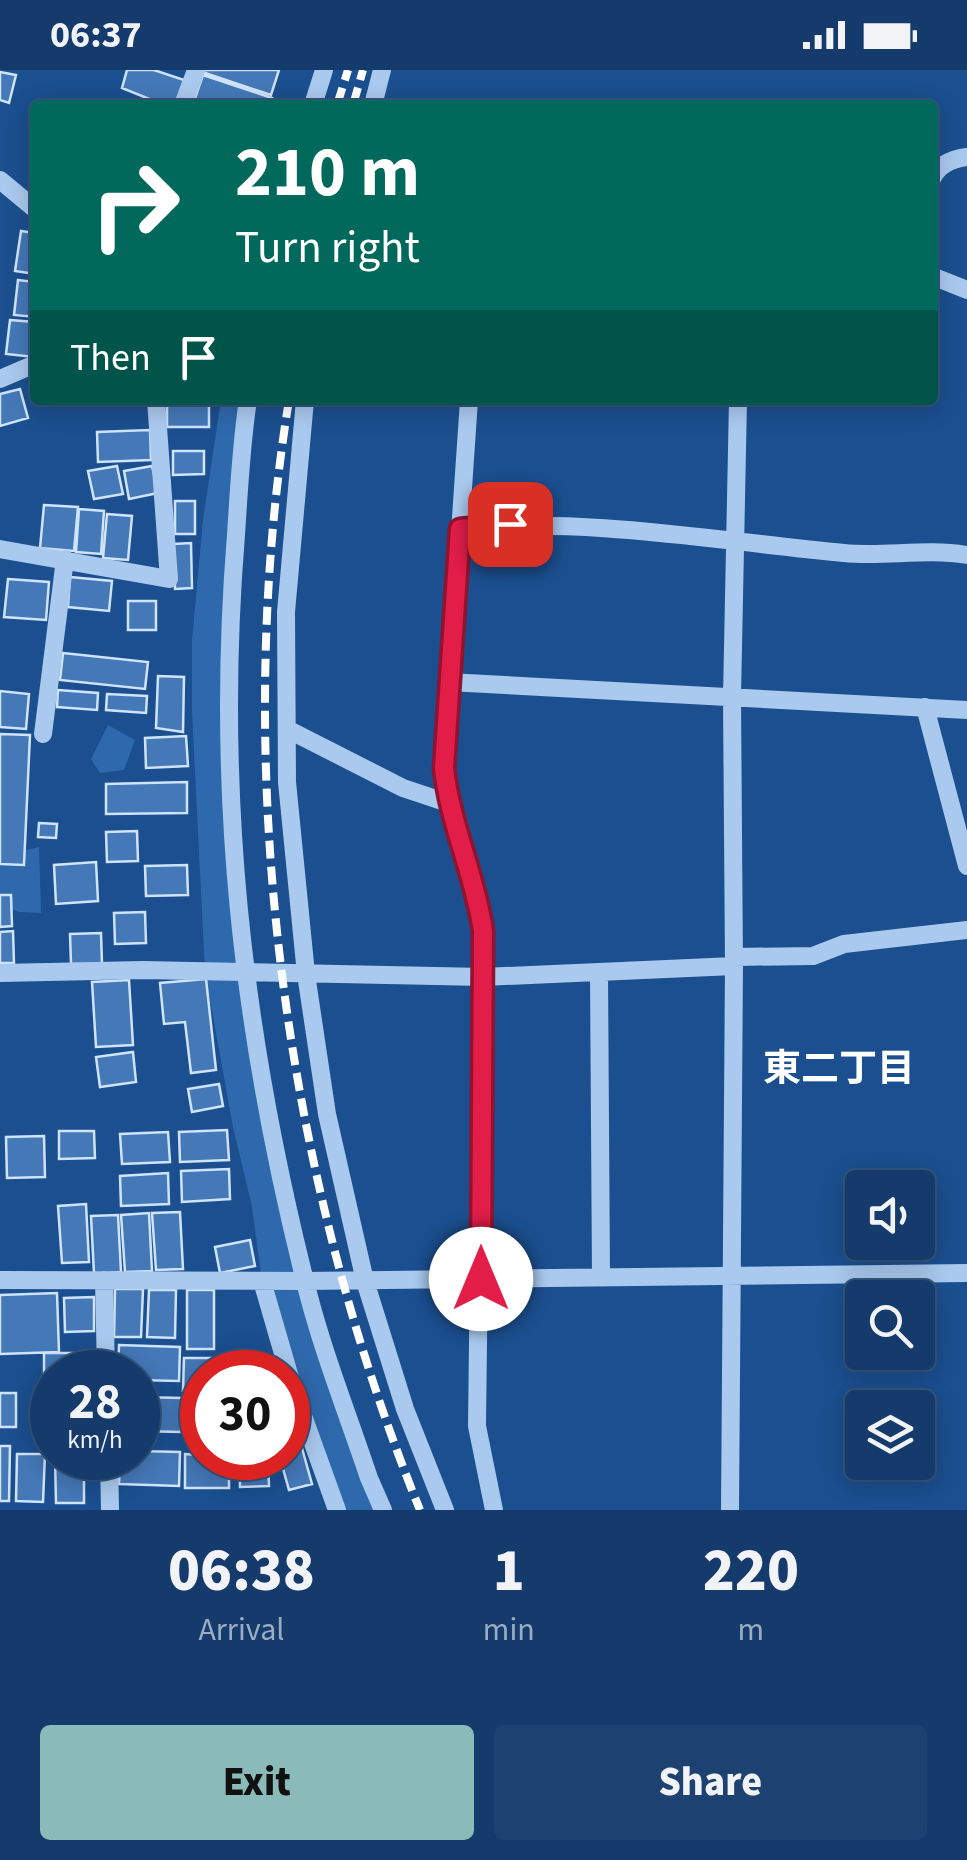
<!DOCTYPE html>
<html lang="en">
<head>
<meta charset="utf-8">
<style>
  :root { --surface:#143b6b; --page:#1d4271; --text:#f1f3f6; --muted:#9dadc1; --line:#33557e; --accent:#8bbbb9 }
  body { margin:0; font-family:"Source Sans 3","Noto Sans JP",sans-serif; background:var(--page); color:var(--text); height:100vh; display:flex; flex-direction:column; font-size:38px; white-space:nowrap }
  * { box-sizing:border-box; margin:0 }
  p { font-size:32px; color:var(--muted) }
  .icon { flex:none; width:55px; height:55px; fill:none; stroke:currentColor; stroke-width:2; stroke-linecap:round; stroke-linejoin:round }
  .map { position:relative; height:1440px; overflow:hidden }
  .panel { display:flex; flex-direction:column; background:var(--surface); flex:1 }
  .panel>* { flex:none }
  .hud { position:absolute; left:30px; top:30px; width:908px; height:305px; border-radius:10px; box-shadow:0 5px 25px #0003,0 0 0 2px var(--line); background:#00695c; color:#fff; overflow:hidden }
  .fabs { position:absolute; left:845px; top:1100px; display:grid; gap:20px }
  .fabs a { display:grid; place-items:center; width:90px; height:90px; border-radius:10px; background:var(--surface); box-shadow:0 5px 25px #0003,0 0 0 2px var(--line); font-size:50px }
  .speed { position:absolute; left:30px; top:1280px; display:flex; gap:20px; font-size:50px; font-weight:700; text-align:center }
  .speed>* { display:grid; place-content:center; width:130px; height:130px; border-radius:50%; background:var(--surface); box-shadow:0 5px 25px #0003,0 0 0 2px var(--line); line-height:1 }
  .speed small { font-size:25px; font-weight:400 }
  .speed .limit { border:15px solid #d22; background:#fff; color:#111 }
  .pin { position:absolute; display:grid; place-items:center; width:85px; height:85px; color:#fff; margin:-42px; border-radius:20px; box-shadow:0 5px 15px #0006 }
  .me { position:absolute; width:110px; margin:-55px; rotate:0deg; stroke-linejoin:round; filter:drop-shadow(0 0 8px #0008) }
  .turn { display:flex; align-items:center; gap:35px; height:210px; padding:0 40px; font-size:45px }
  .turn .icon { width:130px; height:130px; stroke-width:2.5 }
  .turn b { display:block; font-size:70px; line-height:85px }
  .then { display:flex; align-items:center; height:95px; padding:0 40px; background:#0003; gap:20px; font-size:38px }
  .eta { display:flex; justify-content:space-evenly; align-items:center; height:170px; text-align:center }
  .eta b { font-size:60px; font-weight:800; line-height:70px }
  .action { display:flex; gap:20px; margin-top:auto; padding:20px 40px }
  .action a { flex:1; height:115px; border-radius:10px; background:var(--accent); color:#111; font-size:40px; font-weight:800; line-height:115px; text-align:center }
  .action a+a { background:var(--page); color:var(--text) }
  .status { display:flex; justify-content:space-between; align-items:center; height:70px; padding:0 50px; background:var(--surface); direction:ltr }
  .status svg { height:28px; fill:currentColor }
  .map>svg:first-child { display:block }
  .green { fill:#2e69ad }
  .building { fill:#4478b7; stroke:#cfe3fa; stroke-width:2.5 }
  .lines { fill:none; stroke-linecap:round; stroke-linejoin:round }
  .minor { stroke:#a9c9ee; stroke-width:18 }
  .rail { stroke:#fff; stroke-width:8; stroke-dasharray:18 8; stroke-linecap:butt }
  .route-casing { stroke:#92132f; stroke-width:25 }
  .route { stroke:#e11d48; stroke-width:18 }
  .labels { text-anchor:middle; stroke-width:10; stroke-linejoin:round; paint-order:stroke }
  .neighbourhood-label { font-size:38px; font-weight:bold; fill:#fff; stroke:#1b4f8f }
</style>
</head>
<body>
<div class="status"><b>06:37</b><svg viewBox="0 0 49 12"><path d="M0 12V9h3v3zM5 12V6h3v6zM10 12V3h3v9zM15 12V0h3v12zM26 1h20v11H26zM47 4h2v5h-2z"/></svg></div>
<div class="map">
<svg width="967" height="1440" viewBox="0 0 967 1440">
  <rect width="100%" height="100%" fill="#1b4f8f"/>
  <!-- green -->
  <path class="green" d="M221,330H249L228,556L244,902L304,1211L383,1440H341L262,1211L252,1137L233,1057L205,902L192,642V570L203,450Z
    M108,655L135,670L124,700L100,703L91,689Z
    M39,777L41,843L19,842L0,835V786Z"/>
  <!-- building -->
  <path class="building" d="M127,0H154L184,10L176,35H164L122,18Z
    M203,0H279L271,25L202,2Z
    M0,2L16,5L9,33L0,30Z
    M203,5L272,28L269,35L193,34Z
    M21,161L35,163V204L15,201Z
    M18,210L35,212V247L14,245Z
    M10,250L35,252V287L6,284Z
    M20,319L28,348L0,356V324Z
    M167,330H209V357H167Z
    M150,360L151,390L98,392L97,362Z
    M173,381H204V404L173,405Z
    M117,396L123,424L94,429L88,401Z
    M152,396L158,423L129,429L124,401Z
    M175,431H195V464H175Z
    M44,435L78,437L74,481L40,478Z
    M79,439L104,441L101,484L76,482Z
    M107,444L132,446L128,490L103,488Z
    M191,473L192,518L175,519L173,474Z
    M70,507L112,511L109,541L68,537Z
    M8,509L49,512L46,550L4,547Z
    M128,531H156V560H128Z
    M63,583L148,592L145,619L60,610Z
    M158,606L184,607L183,662L156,658Z
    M58,620L98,623L97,640L57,637Z
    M0,621L29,624L26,659L0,657Z
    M107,624L147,626L146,643L106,640Z
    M0,664L30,665L24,795L0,794Z
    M186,666L188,696L146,698L145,668Z
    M187,712V743L106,744V714Z
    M39,753L57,754L56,768L38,767Z
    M137,761L138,791L107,792L106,762Z
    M96,792L98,831L56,834L54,795Z
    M187,795L188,825L146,826L145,796Z
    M0,825H11L12,856L0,857Z
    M145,842L146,873L115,874L114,843Z
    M13,861L14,893H0V862Z
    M101,863L102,894H71L70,864Z
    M206,909L216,1000L191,1003L185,952L164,954L160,913Z
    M129,910L133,975L96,977L92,912Z
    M133,982L136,1012L100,1017L96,987Z
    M219,1014L223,1036L192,1042L188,1019Z
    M227,1060L229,1090L180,1092L179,1062Z
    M59,1061H94L95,1088L59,1089Z
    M168,1062L170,1092L122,1094L120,1064Z
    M44,1066L45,1107L7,1108L6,1067Z
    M229,1099L230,1129L182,1132L181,1101Z
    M168,1103L169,1134L121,1136L120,1106Z
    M86,1134L89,1192L62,1193L58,1136Z
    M180,1142L183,1199L156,1200L152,1143Z
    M149,1143L152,1201L125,1202L121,1145Z
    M118,1145L121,1202L94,1204L91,1146Z
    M250,1170L255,1196L220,1203L215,1177Z
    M115,1219H143L141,1267H114Z
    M149,1220H176L175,1268L147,1267Z
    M187,1220H214V1279H187Z
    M57,1223L59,1282L0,1284V1225Z
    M94,1227V1261L65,1262L64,1228Z
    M119,1275L180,1277L179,1311L138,1310V1302H118Z
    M44,1283H90V1302H52V1315H44Z
    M234,1287H277V1302H233Z
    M184,1288H227V1302H202V1321H183Z
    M0,1323H16V1357H0Z
    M138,1327L182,1328L181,1362L138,1361Z
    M186,1330H202V1364H186Z
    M300,1371L312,1414L289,1420L280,1388H288V1375Z
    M0,1376H10L9,1431H0Z
    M138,1381L180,1382L179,1416L119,1414L120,1388H138Z
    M17,1384H45L43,1432L16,1431Z
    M185,1384L229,1388V1418H185Z
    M55,1388H84V1433H56Z
    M239,1388H268L269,1416L240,1417Z"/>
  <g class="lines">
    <!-- minor -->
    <path class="minor" d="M183,35L196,0
      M313,35L324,0
      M373,35L382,0
      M932,109C938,95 952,89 967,87
      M0,110L35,139
      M932,206L967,220
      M0,309L35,294
      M248,330C241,375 239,420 236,465C215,722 242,958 304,1207C320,1275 347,1342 369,1408L383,1440
      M305,330L286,542L287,712L306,904L327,1044L365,1211L405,1339L445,1440
      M469,330L444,698C450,754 475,805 483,861L477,1356L494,1440
      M460,459C587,447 717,471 844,483C885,487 926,478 967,485
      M0,479L169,509L156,330
      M448,612L967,640
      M925,637L967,796
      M287,659L403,718L448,733
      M43,664L65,489
      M734,887L813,886L844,874L967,860
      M599,902L601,1207
      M0,903L143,900L483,907L734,896
      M0,1210L304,1211L967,1203
      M104,1210L106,1302
      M262,1211L293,1318L337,1440
      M109,1388L110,1440
      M730,1440L734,896L732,627L738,330"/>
    <!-- rail -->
    <path class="rail" d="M337,35L348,0
      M353,35L363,0
      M289,330C230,692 282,1101 420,1440"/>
  </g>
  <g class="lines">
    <!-- route casing -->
    <g class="route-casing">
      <path id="route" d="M481,1209L483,861C475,805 450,754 444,698L460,459L510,454"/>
    </g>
    <!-- route -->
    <use href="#route" class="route"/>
  </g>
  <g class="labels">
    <!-- neighbourhood labels -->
    <g class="neighbourhood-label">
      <text x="839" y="1011">東二丁目</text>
    </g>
  </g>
</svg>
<div class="fabs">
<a><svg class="icon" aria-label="sound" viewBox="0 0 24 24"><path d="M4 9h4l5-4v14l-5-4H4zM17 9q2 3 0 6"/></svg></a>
<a><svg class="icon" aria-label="search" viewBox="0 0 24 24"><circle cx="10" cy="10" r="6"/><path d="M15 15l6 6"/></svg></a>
<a><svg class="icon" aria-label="layers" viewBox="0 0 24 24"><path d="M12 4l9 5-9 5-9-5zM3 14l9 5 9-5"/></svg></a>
</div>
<div class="speed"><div>28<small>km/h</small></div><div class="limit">30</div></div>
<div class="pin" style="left:510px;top:454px;background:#d93025"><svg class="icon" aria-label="arrive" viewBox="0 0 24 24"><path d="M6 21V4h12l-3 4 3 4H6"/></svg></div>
<svg class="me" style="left:481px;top:1209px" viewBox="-20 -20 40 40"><circle r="19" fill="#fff"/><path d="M0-13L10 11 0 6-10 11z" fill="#e11d48"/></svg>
<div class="hud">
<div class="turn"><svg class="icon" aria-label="right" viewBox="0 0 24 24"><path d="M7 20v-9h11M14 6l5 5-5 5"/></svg><div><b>210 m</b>Turn right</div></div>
<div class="then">Then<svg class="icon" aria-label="arrive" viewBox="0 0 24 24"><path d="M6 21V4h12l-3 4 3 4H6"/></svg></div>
</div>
</div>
<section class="panel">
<div class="eta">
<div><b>06:38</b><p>Arrival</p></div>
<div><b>1</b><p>min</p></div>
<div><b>220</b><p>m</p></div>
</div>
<div class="action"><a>Exit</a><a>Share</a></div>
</section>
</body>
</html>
